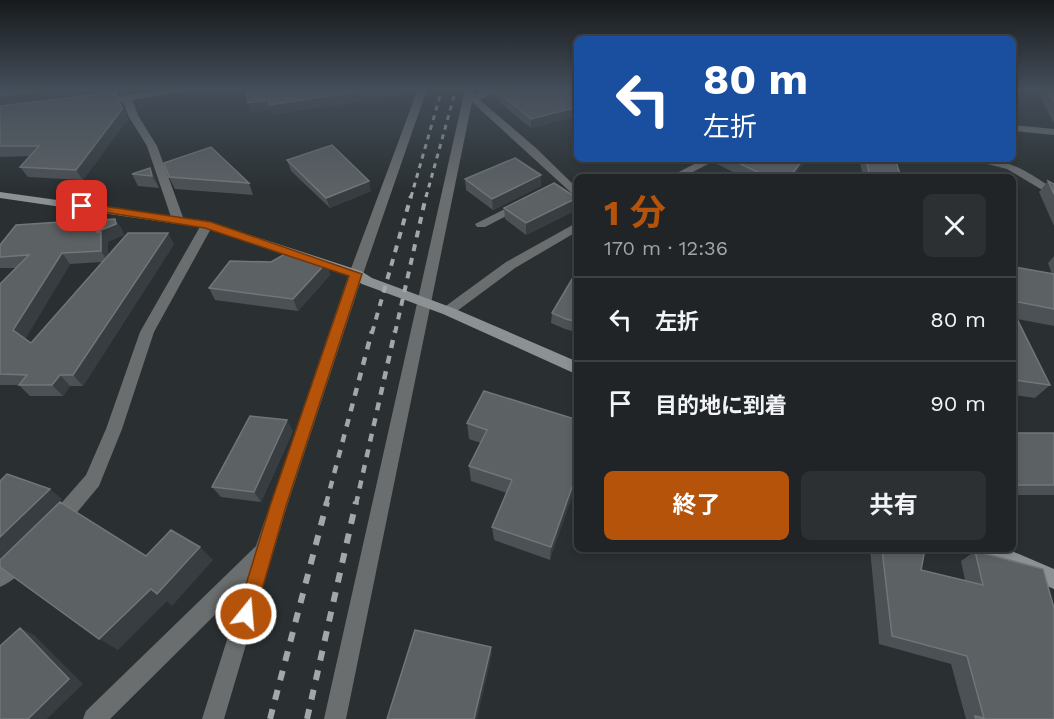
<!DOCTYPE html>
<html lang="ja">
<head>
<meta charset="utf-8">
<style>
  :root { --surface:#202426; --page:#2d3032; --text:#f1f3f6; --muted:#a2a4a7; --line:#3d4143; --accent:#b45309 }
  body { margin:0; font-family:"Work Sans","Noto Sans JP",sans-serif; background:var(--page); color:var(--text); height:100vh; display:flex; flex-direction:column; font-size:22px; white-space:nowrap }
  * { box-sizing:border-box; margin:0 }
  p { font-size:20px; color:var(--muted) }
  .icon { flex:none; width:33px; height:33px; fill:none; stroke:currentColor; stroke-width:2; stroke-linecap:round; stroke-linejoin:round }
  .map { position:relative; flex:1; overflow:hidden }
  .sheet { position:absolute; left:574px; top:174px; width:442px; height:378px; display:flex; flex-direction:column; background:var(--surface); border-radius:9px; box-shadow:0 3px 9px #0003,0 0 0 2px var(--line) }
  .sheet>* { flex:none }
  .banner { position:absolute; left:574px; top:36px; width:442px; height:126px; border-radius:9px; box-shadow:0 3px 9px #0003,0 0 0 2px var(--line); background:#1a4fa0; color:#fff; overflow:hidden }
  .pin { position:absolute; display:grid; place-items:center; width:51px; height:51px; color:#fff; margin:-26px; border-radius:12px; box-shadow:0 3px 9px #0006 }
  .me { position:absolute; width:66px; margin:-33px; rotate:17deg; stroke-linejoin:round; filter:drop-shadow(0 0 4px #0008) }
  .turn { display:flex; align-items:center; gap:21px; height:126px; padding:0 30px; font-size:27px }
  .turn .icon { width:78px; height:78px; stroke-width:2.5 }
  .turn b { display:block; font-size:42px; line-height:51px }
  .round { display:grid; place-items:center; flex:none; width:63px; height:63px; border-radius:9px; background:var(--page) }
  .headline { display:flex; align-items:center; justify-content:space-between; height:102px; padding:0 30px }
  h1 { font-size:36px; font-weight:700; line-height:45px; color:var(--accent) }
  .action { display:flex; gap:12px; margin-top:auto; padding:12px 30px }
  .action a { flex:1; height:69px; border-radius:9px; background:var(--accent); color:#fff; font-size:24px; font-weight:700; line-height:69px; text-align:center }
  .action a+a { background:var(--page); color:var(--text) }
  ul { padding:0; list-style:none }
  li { display:flex; align-items:center; gap:18px; height:84px; padding:0 30px; border-top:2px solid var(--line) }
  li div { flex:1 }
  li b { display:block; font-size:22px }
  li em { font-style:normal }
  .map>svg:first-child { display:block }
  .lines { fill:none; stroke-linecap:round; stroke-linejoin:round }
  .street { fill:#6b6e6f; fill-rule:evenodd }
  .secondary { fill:#8c9193; fill-rule:evenodd }
  .rail-far3 { stroke:#a2a7a8; stroke-width:3; stroke-dasharray:5 5; stroke-linecap:butt }
  .rail-far2 { stroke:#a2a7a8; stroke-width:4; stroke-dasharray:7 7; stroke-linecap:butt }
  .rail-far1 { stroke:#a2a7a8; stroke-width:4.5; stroke-dasharray:8 8; stroke-linecap:butt }
  .rail { stroke:#a2a7a8; stroke-width:6; stroke-dasharray:10 10; stroke-linecap:butt }
  .wall { fill:#4b5154; fill-rule:evenodd }
  .shaded-wall { fill:#373d40 }
  .building { fill:#5c6164; stroke:#717678; stroke-width:1.5 }
  .route { fill:#b45309; stroke:#753606; stroke-width:1.5 }
</style>
</head>
<body>
<div class="map">
<svg width="1054" height="719" viewBox="0 0 1054 719">
  <rect width="100%" height="100%" fill="#2a3032"/>
  <g class="lines">
    <!-- street -->
    <path class="street" d="M174,89H199L132,100L139,117L157,146L184,220L178,224L172,220L147,146L129,117L123,102L100,105L95,102L100,99Z
      M418,89H427L363,274L287,506L224,719H202L244,586L110,719H83L86,711L256,546L349,274Z
      M465,89H474L473,96L487,89H499L480,100L536,148L578,189V199L472,102L346,719H324Z
      M1014,125L1054,129V135L1014,131Z
      M704,159H718L683,177H669Z
      M968,159C1011,159 1019,167 1054,189V197L1007,169Z
      M521,201L525,202V206L485,227H477L475,224Z
      M207,221L213,225L154,332L122,429L99,486L64,528L57,531L50,528L48,522L50,516L86,475L106,429L140,332L201,225Z
      M578,222V231L515,268L453,314H443L441,311L443,308L506,262Z
      M21,549L28,551L31,558C26,570 12,582 0,587V564Z"/>
    <!-- secondary -->
    <path class="secondary" d="M0,192L207,221L361,271L372,278L453,308L578,362V375L443,314L362,284L351,277L205,228L0,198Z
      M975,549H1007L1054,569V589L978,556Z"/>
    <!-- rail-far3 -->
    <path class="rail-far3" d="M411,197L442,89
      M426,197L456,89"/>
    <!-- rail-far2 -->
    <path class="rail-far2" d="M372,333L411,196
      M395,333L426,196"/>
    <!-- rail-far1 -->
    <path class="rail-far1" d="M326,504L372,331
      M356,504L395,331"/>
    <!-- rail -->
    <path class="rail" d="M270,719L327,502
      M307,719L356,502"/>
  </g>
  <!-- wall -->
  <path class="wall" d="M0,89H146L117,93L121,102L128,119L83,180L28,177L20,167L29,156L0,157Z
    M492,89H578V116L531,128L492,96Z
    M1036,89H1054V122H1053Z
    M716,159H807L793,177H743L715,163Z
    M859,159H898L897,165L901,177H857L863,176Z
    M287,160L371,191L330,208L291,171Z
    M150,168L156,180L159,188L138,186L132,174Z
    M541,175V186L493,210L466,190L465,179Z
    M169,177L249,183L253,195L175,189Z
    M1048,181L1054,184V226L1039,192Z
    M577,198L576,210L526,235L505,219L504,208Z
    M98,219V220L115,219L122,230L124,235L107,242L108,243V255L174,244L83,386H70L63,396H30L19,385H0V284L16,268H0V245ZM102,262L31,343L25,339L70,264Z
    M1054,256V326L1017,319L1050,385L1035,398L1014,395V267L1052,274L1048,263Z
    M271,262L326,263L330,275L298,311L215,300L209,288Z
    M578,269V333L565,329L551,323L552,313Z
    M578,420L550,560L494,540L492,527L507,493L471,481L469,466L481,443L469,439L467,423Z
    M293,431L261,502L221,497L212,487Z
    M1014,433H1054V495H1014Z
    M870,549H925L921,570L965,580L961,561L975,551L1054,719H966L951,664L879,644Z"/>
  <!-- shaded-wall -->
  <path class="shaded-wall" d="M61,89H146L117,93L121,102L128,119L83,180L76,170L0,107V96Z
    M374,89H400L401,95L273,115L271,110L252,113L248,103L269,100Z
    M578,107V116L531,128V119Z
    M803,159H807L793,177H790Z
    M150,168L156,180L159,188L152,176Z
    M541,175V186L493,210L492,199Z
    M369,181L371,191L330,208L326,198Z
    M577,198L576,210L526,235V223Z
    M91,208L98,219L90,232L83,221Z
    M115,219L122,230L124,235L107,242L108,243V262L101,251L96,232Z
    M168,233L174,244L83,386L73,375Z
    M62,253L70,264L23,342L13,330Z
    M326,263L330,275L298,311L293,299Z
    M60,375L70,386L63,396L52,385Z
    M287,420L293,431L261,502L254,492Z
    M578,470V480L550,560L551,547Z
    M50,489L62,499L0,561V537Z
    M200,547L213,560L172,606L167,601L118,650L99,639L151,589Z
    M20,628L34,635L83,684L47,719H28Z
    M491,647L492,654L477,719H474Z"/>
  <!-- building -->
  <path class="building" d="M0,89H61L0,96Z
    M246,89H374L269,105V100L248,103Z
    M495,89H578V107L531,119Z
    M1047,89H1054V101Z
    M116,92L122,109L76,170L20,167L39,146H0V106Z
    M332,145L369,181L326,198L287,160Z
    M211,147L249,183L169,177L164,163Z
    M515,158L541,175L492,199L465,179Z
    M730,159H803L790,177H760L762,174Z
    M866,159H898L897,165L901,177H870Z
    M150,168L152,176L132,174Z
    M1048,181L1054,184V194Z
    M554,183L577,198L526,223L504,208Z
    M81,202L91,208L83,221L115,219L116,224L96,232H101V251L62,253L13,330L31,343L128,233H168L73,375H60L52,385H19L27,375L0,374V284L29,255L0,257V245L16,225L61,222Z
    M292,250L326,263L293,299L209,288L230,261L271,262Z
    M1014,267L1054,274V309L1014,301Z
    M578,269V322L566,319L552,313Z
    M1014,313L1050,385L1014,380Z
    M484,391L578,420V470L551,547L492,527L512,480L469,466L487,430L467,423Z
    M250,416L287,420L254,492L212,487Z
    M1014,433H1054V485H1014Z
    M7,474L50,489L0,537V481Z
    M60,502L146,556L171,530L200,547L157,594L151,589L99,639L0,567V560Z
    M882,549H925L921,570L983,585L975,551L1043,569L1054,608V719H976L975,716L984,718L967,656L892,636Z
    M20,628L69,679L28,719H0V646Z
    M415,630L491,647L474,719H387Z"/>
  <!-- sky -->
  <linearGradient id="sky" x2="0" y2="1"><stop stop-color="#171a1c"/><stop offset="0.47" stop-color="#444e5a"/><stop offset="1" stop-color="#444e5a" stop-opacity="0"/></linearGradient>
  <rect width="1054" height="190" fill="url(#sky)"/>
  <!-- route -->
  <path class="route" d="M82,203L211,222L362,274L286,506L255,614L253,621L246,623L239,621L237,614L270,506L349,276L205,228L78,208V204Z"/>
</svg>
<div class="pin" style="left:82px;top:206px;background:#d93025"><svg class="icon" aria-label="arrive" viewBox="0 0 24 24"><path d="M6 21V4h12l-3 4 3 4H6"/></svg></div>
<svg class="me" style="left:246px;top:614px" viewBox="-20 -20 40 40"><circle r="17" fill="#b45309" stroke="#fff" stroke-width="3"/><path d="M0-11L8 9 0 5-8 9z" fill="#fff"/></svg>
<div class="banner">
<div class="turn"><svg class="icon" aria-label="left" viewBox="0 0 24 24"><path d="M17 20v-9H6M10 6l-5 5 5 5"/></svg><div><b>80 m</b>左折</div></div>
</div>
<section class="sheet">
<div class="headline"><div><h1>1 分</h1><p>170 m · 12:36</p></div><a class="round"><svg class="icon" aria-label="close" viewBox="0 0 24 24"><path d="M6 6l12 12M18 6L6 18"/></svg></a></div>
<ul>
<li><svg class="icon" aria-label="left" viewBox="0 0 24 24"><path d="M17 20v-9H6M10 6l-5 5 5 5"/></svg><div><b>左折</b></div><em>80 m</em></li>
<li><svg class="icon" aria-label="arrive" viewBox="0 0 24 24"><path d="M6 21V4h12l-3 4 3 4H6"/></svg><div><b>目的地に到着</b></div><em>90 m</em></li>
</ul>
<div class="action"><a>終了</a><a>共有</a></div>
</section>
</div>
</body>
</html>
